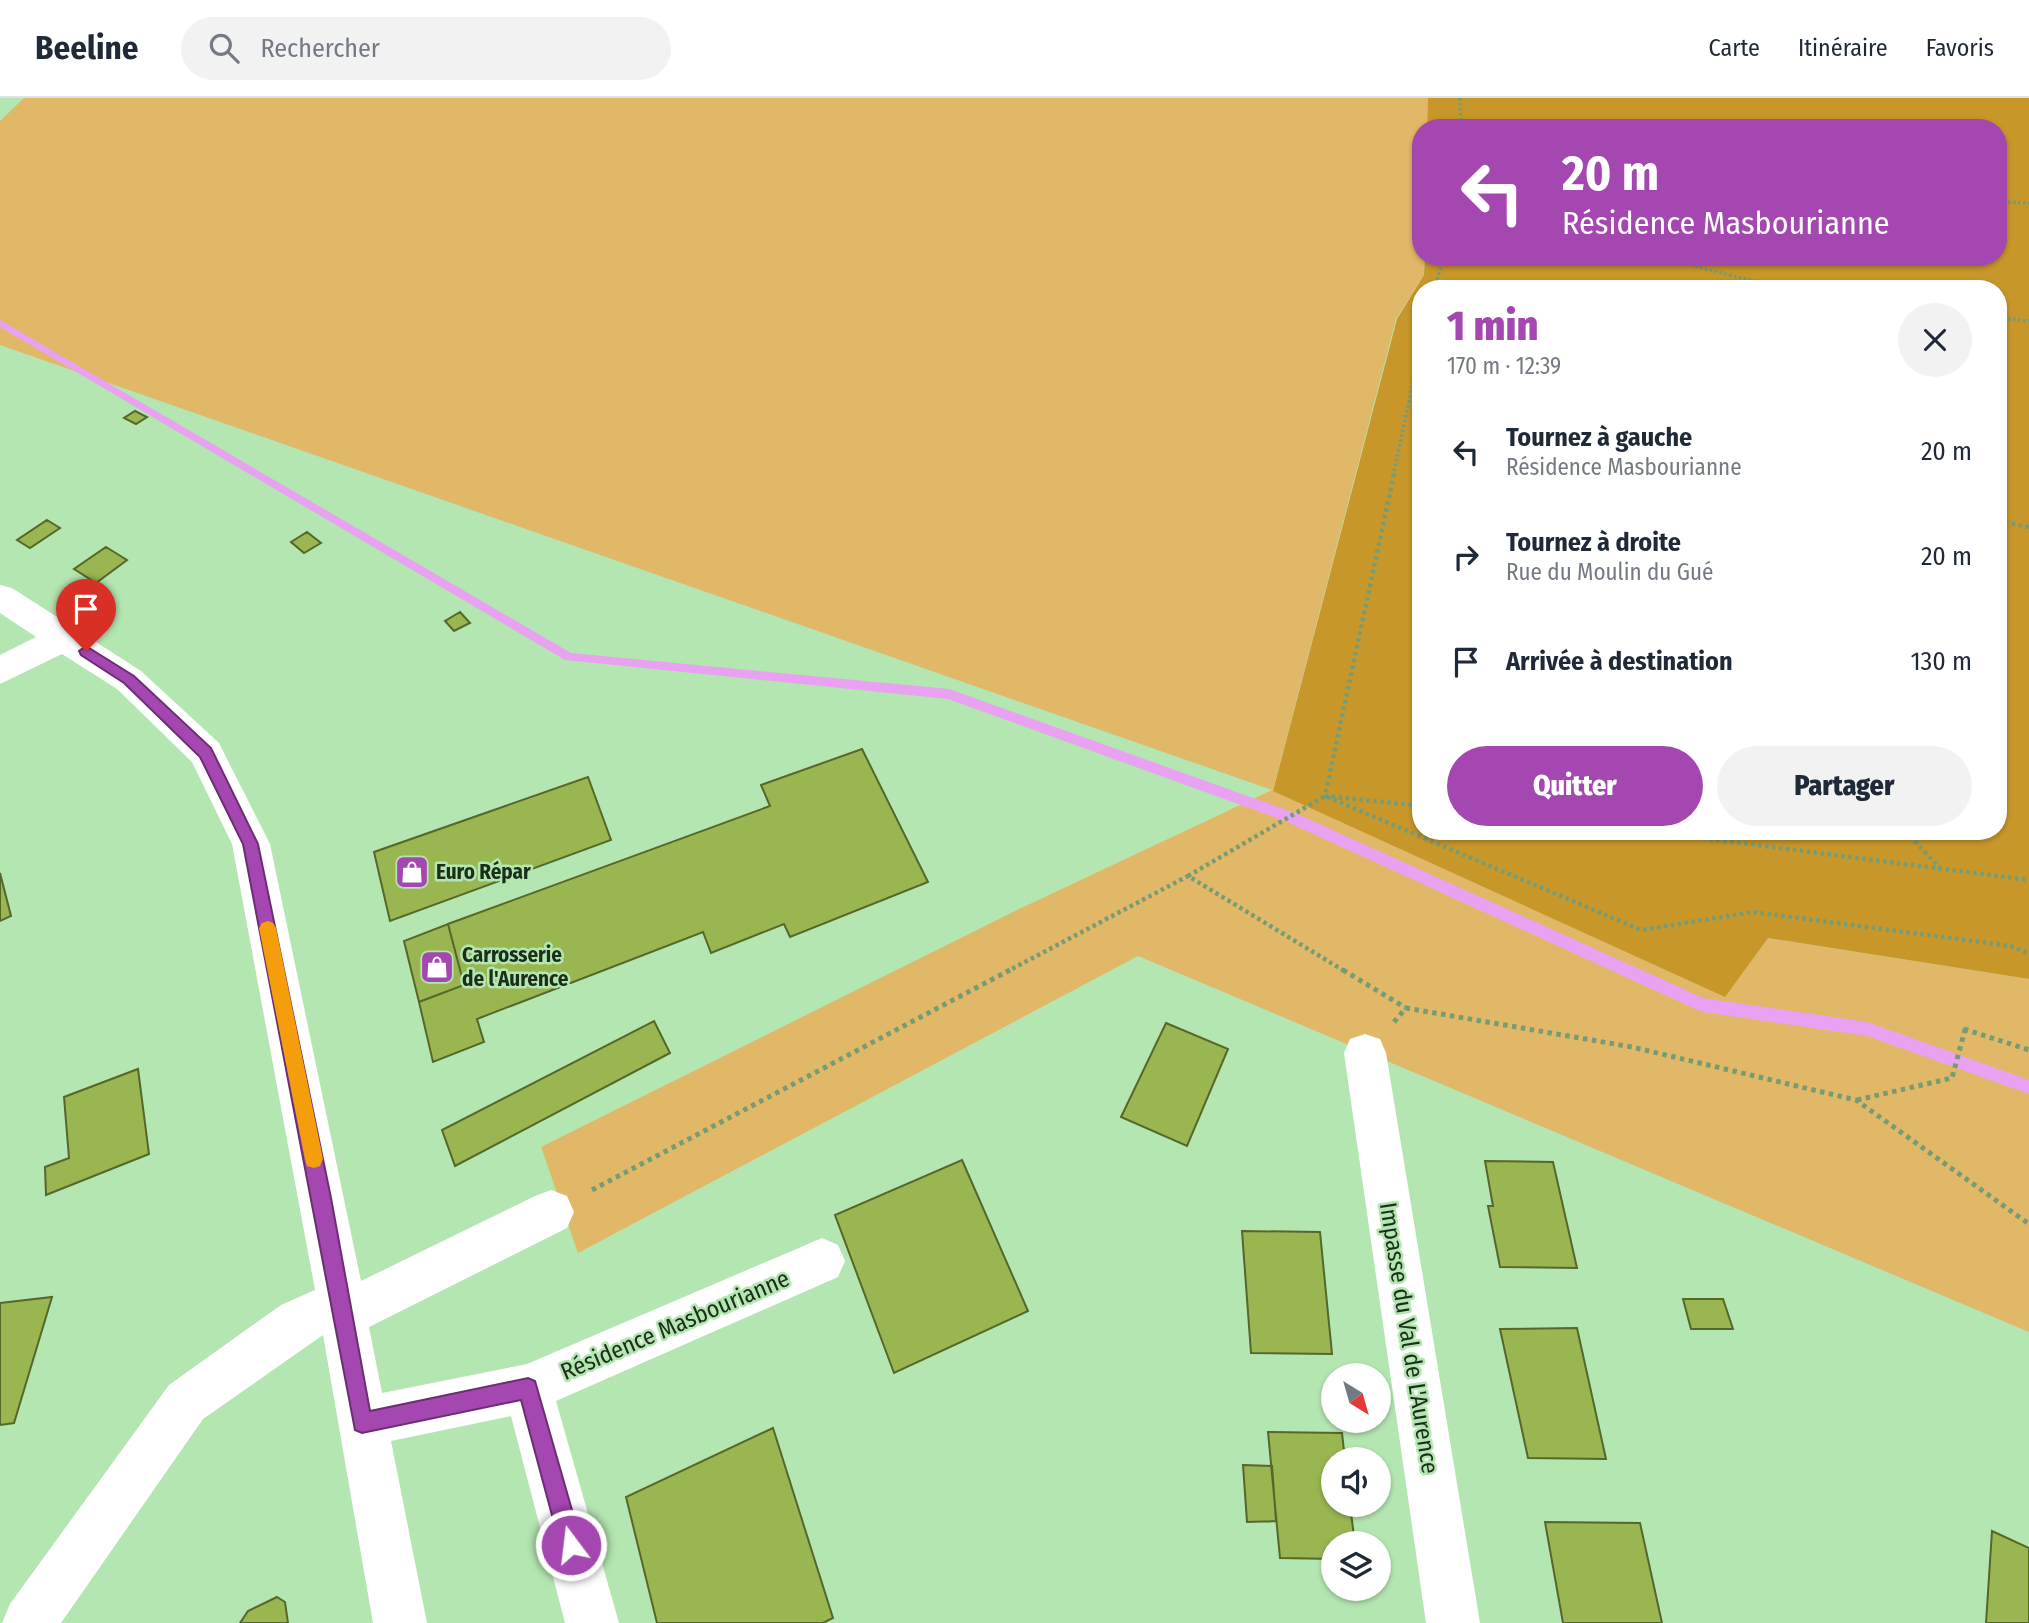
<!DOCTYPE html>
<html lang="fr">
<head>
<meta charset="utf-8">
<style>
  :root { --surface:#fff; --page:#f2f2f3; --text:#1f2937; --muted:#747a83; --line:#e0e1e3; --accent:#a547b0 }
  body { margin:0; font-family:"Fira Sans Condensed",sans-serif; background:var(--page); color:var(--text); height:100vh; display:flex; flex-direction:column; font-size:26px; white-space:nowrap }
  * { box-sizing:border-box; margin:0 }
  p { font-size:23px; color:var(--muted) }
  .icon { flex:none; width:38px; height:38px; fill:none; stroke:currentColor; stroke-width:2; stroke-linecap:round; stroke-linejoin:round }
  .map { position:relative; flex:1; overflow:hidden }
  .panel { position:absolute; left:1412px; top:182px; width:595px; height:560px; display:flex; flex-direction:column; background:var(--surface); border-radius:28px; box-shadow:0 2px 5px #0004 }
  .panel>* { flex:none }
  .guide { position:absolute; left:1412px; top:21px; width:595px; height:147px; border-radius:28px; box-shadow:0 2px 5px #0004; background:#a547b0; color:#fff; overflow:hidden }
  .needle { width:46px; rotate:143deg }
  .buttons { position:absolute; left:1321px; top:1265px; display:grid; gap:14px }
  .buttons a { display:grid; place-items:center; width:70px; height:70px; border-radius:50%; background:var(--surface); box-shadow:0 2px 5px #0004; font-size:35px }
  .pin { position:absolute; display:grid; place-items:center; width:60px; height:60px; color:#fff; margin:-72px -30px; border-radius:50% 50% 50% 0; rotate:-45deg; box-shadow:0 0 7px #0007 }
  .pin .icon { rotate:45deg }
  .me { position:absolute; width:77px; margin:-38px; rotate:345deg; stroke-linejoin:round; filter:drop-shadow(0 0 5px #0008) }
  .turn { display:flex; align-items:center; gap:24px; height:147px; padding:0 35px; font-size:32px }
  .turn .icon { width:91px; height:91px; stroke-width:2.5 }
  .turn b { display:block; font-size:49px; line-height:60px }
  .round { display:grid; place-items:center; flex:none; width:74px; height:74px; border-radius:37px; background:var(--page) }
  .head { display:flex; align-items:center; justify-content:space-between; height:119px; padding:0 35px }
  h1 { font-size:42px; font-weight:800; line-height:52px; color:var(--accent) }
  .primary-button { display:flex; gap:14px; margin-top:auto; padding:14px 35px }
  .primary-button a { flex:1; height:80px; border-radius:42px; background:var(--accent); color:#fff; font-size:28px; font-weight:800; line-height:80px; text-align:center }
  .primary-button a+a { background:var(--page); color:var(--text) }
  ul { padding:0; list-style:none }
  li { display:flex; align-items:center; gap:21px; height:105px; padding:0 35px }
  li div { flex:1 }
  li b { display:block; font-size:26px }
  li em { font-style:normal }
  header { display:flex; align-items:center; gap:42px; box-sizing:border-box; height:98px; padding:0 35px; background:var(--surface); border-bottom:2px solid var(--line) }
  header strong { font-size:33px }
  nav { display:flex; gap:38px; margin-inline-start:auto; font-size:24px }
  .search { width:490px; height:63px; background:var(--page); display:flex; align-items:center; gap:18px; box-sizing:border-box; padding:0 24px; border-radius:38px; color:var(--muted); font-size:26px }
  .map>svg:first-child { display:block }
  .green { fill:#e1b868 }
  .forest { fill:#c89729; fill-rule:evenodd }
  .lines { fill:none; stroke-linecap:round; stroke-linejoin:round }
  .stream { fill:#e9a2f1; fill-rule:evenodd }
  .building { fill:#99b651; stroke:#56672a; stroke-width:2 }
  .path-far2 { stroke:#779c74; stroke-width:3.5; stroke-dasharray:2.5 2.5; stroke-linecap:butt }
  .path-far1 { stroke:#779c74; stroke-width:4.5; stroke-dasharray:3.5 3.5; stroke-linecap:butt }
  .path { stroke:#779c74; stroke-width:5; stroke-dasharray:4.5 4.5; stroke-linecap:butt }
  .minor { fill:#fff; fill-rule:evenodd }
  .route { fill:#a547b0; stroke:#6b2e72; stroke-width:2 }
  .slow { fill:#f59e0b }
  .labels { text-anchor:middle; stroke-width:5; stroke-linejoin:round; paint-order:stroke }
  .poi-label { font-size:21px; font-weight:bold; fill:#1b2e1a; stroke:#b4e6b1; text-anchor:start }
  .near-street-label { font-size:24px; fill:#1b2e1a; stroke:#b4e6b1 }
</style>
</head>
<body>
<header>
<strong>Beeline</strong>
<div class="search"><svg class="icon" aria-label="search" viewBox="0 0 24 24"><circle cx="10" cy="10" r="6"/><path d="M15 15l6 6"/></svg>Rechercher</div>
<nav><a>Carte</a><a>Itinéraire</a><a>Favoris</a></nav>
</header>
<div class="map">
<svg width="2029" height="1525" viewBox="0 0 2029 1525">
  <rect width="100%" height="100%" fill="#b4e6b1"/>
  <!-- green -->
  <path class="green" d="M24,0H1428L1427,30H1421V159H1425L1424,177L1396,221L1273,692L1768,840L2029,881V1234L1138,858L578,1155L541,1049L1015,813L1272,692L0,247V23Z"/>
  <!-- forest -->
  <path class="forest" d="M1428,0H2029V881L1768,840L1725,899L1273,693L1397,221L1424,177L1425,159H1998V30H1427ZM1421,191H1998V733H1421Z"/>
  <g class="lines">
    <!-- stream -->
    <path class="stream" d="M0,222L571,555L949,591L1295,715L1703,900L1867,924L2029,982V996L1867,938L1702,914L1285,723L948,601L565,562L0,229Z"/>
  </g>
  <!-- building -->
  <path class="building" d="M135,313L147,319L136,326L124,320Z
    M47,422L60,430L30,450L17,442Z
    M307,434L321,445L304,455L291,444Z
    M106,449L127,462L96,485L74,471Z
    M460,514L470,525L454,533L445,523Z
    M862,651L928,784L790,839L784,826L711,855L703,834L477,921L484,944L433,964L419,904L464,887L448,826L770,708L761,687Z
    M588,679L611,742L390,823L374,754Z
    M0,775L11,818L0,823Z
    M448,826L464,887L419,904L404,843Z
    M654,923L670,955L455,1068L442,1032Z
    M1166,925L1228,951L1187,1048L1121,1019Z
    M138,971L149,1056L46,1097L45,1069L69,1060L64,999Z
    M962,1062L1028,1213L894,1275L835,1117Z
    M1485,1063L1553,1064L1577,1170L1500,1169L1488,1108H1493Z
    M1242,1133L1320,1134L1332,1256L1251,1255Z
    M52,1199L14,1325L0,1327V1205Z
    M1683,1201H1723L1733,1231H1691Z
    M1577,1230L1606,1361L1528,1360L1500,1231Z
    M773,1330L833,1520L823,1525H657L626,1399Z
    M1268,1334L1342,1335L1345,1362H1334V1407H1350L1355,1446H1334V1461L1280,1460Z
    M1243,1367L1272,1368L1276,1423L1247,1424Z
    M1545,1424L1640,1425L1662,1525H1563Z
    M1992,1433L2029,1450V1525H1986Z
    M277,1499L285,1504L288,1525H240L248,1513Z"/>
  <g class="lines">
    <!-- path-far2 -->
    <path class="path-far2" d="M1460,0L1461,30
      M1998,104L2029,105
      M1672,159L1701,170L1786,191
      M1434,191L1444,159
      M1998,220L2029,223
      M1393,378L1421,247"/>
    <!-- path-far1 -->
    <path class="path-far1" d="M1394,376L1325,698L1421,708
      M1998,423L2029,429
      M1647,733L2029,782
      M1905,733L1941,771
      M1188,778L1325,698L1641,832L1753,814L2011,848L2029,856
      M1006,874L1188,778L1346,874"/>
    <!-- path -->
    <path class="path" d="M1343,872L1406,910
      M1394,924L1406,910L1632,949L1856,1002L2029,1126
      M1964,931L2029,952
      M1857,1002L1952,980L1966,928
      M592,1092L1010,872"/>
    <!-- minor -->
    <path class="minor" d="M0,487L12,490L141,573L219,645L224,655L270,746L361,1183L535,1098L551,1092L567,1098L574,1114L567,1130L369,1229L382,1295L527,1266L822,1140L838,1147L845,1163L838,1179L556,1303L619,1525H565L511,1318L391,1343L427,1525H373L323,1237L203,1321L61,1525H2L10,1506L169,1287L281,1207L315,1192L232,746L192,664L117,591L62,556L0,586V557L36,539L0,515Z
      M1365,936L1380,941L1386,955L1480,1525H1426L1344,955L1350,941Z"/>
  </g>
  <!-- route -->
  <path class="route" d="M86,548L134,578L211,650L258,746L331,1100L370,1313L528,1280L535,1283L582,1447L579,1454L571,1458L563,1454L560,1447L521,1302L362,1335L355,1332L243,746L200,659L124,585L81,557L79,553Z"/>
  <!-- slow -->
  <path class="slow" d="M268,823L273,825L276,830L323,1061L320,1068L314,1070L307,1068L305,1061L259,830L262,825Z"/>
  <!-- icons -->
  <defs>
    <g id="shop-square" transform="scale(1.75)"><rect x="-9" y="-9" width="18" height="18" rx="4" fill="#a547b0" stroke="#b4e6b1"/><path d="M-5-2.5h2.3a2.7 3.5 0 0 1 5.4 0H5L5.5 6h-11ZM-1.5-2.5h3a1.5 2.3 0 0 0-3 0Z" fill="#fff"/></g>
  </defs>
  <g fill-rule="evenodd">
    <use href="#shop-square" x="412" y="774"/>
    <use href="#shop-square" x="437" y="869"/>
  </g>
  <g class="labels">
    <!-- poi labels -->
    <g class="poi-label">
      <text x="436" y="781">Euro Répar</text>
      <text x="462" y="864">Carrosserie<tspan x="462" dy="24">de l'Aurence</tspan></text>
    </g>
    <!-- near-street labels -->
    <g class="near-street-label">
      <text transform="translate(675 1227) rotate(-23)" y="8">Résidence Masbourianne</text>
      <text transform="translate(1409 1240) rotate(81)" y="8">Impasse du Val de L'Aurence</text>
    </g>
  </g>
</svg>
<div class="buttons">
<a><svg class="needle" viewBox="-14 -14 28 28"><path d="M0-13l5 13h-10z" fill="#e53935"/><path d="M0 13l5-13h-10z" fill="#747a83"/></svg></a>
<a><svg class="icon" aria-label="sound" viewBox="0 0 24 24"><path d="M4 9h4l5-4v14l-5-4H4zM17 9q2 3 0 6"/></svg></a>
<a><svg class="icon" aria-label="layers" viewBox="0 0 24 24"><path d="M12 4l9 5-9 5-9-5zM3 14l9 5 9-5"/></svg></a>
</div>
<div class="pin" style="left:86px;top:553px;background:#d93025"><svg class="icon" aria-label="arrive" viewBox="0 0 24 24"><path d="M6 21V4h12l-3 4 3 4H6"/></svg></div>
<svg class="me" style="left:571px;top:1447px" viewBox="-20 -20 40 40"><circle r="17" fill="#a547b0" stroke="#fff" stroke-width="3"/><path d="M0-11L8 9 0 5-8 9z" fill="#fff"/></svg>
<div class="guide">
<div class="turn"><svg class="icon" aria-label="left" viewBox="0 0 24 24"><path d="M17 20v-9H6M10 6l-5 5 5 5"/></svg><div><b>20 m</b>Résidence Masbourianne</div></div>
</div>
<section class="panel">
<div class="head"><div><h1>1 min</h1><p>170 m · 12:39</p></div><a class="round"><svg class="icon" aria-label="close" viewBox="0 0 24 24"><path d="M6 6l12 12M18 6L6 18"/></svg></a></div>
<ul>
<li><svg class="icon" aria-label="left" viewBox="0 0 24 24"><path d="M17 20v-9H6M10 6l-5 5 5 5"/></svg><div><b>Tournez à gauche</b><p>Résidence Masbourianne</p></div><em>20 m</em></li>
<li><svg class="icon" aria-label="right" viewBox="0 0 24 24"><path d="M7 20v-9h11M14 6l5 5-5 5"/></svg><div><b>Tournez à droite</b><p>Rue du Moulin du Gué</p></div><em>20 m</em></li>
<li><svg class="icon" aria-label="arrive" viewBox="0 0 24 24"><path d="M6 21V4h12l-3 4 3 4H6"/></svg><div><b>Arrivée à destination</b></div><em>130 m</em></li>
</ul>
<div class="primary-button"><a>Quitter</a><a>Partager</a></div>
</section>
</div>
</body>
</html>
